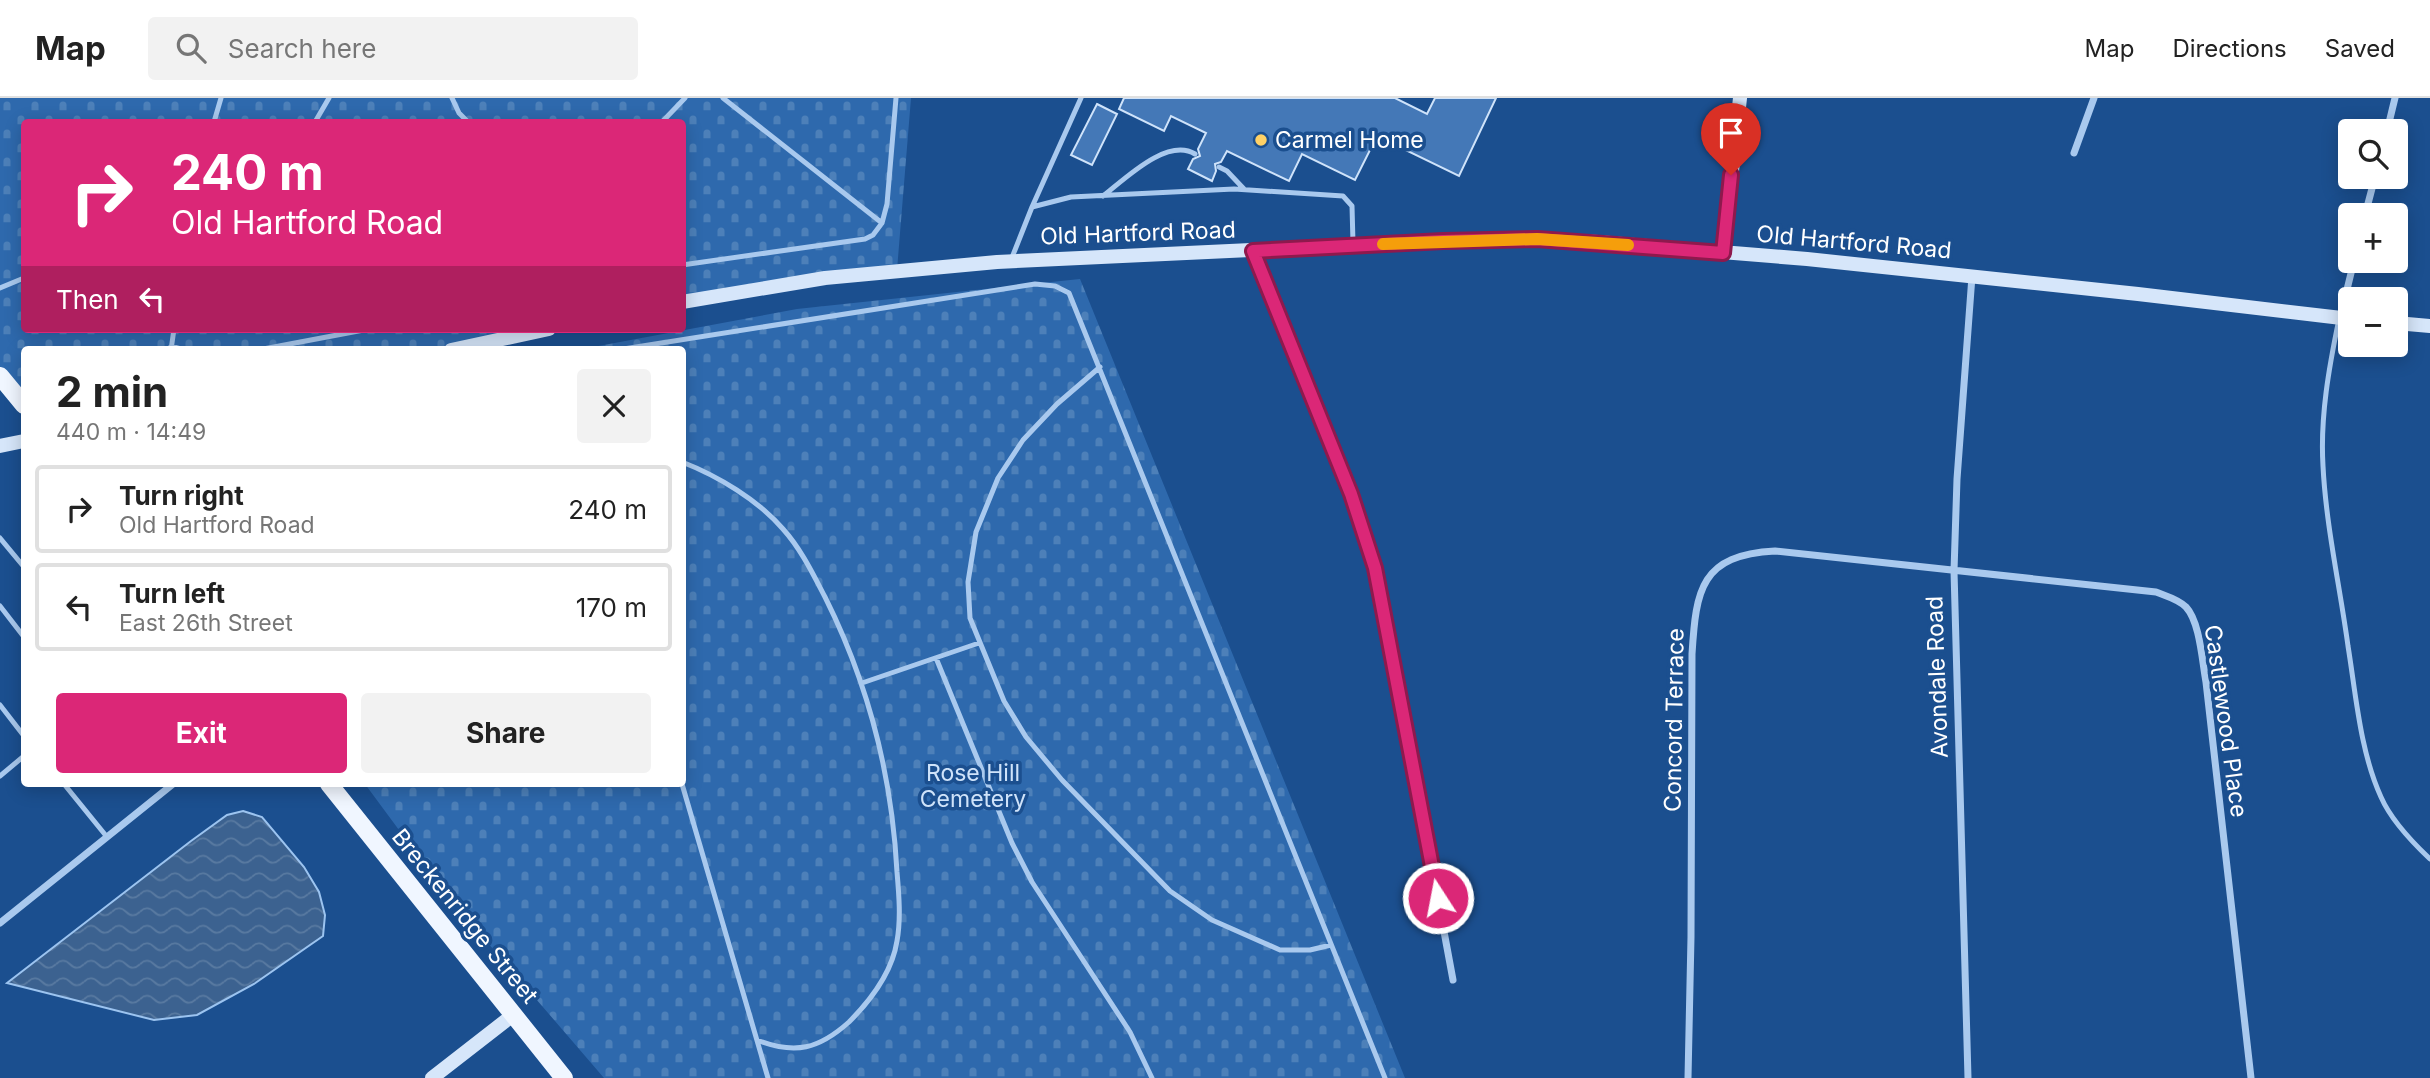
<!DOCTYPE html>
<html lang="en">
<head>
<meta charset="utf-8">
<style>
  :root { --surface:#fff; --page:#f2f2f2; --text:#222; --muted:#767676; --line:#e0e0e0; --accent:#db2777 }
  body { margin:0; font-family:Inter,sans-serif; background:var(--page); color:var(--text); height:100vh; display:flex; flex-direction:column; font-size:26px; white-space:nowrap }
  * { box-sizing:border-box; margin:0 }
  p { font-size:23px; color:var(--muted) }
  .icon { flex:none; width:38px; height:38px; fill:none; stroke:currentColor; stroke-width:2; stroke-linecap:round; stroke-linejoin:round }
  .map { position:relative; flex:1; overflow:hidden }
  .drawer { position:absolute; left:21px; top:248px; width:665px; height:441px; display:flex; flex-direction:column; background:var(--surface); border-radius:7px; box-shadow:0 4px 18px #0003 }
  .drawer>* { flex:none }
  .hud { position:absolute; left:21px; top:21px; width:665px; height:214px; border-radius:7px; box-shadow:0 4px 18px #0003; background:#db2777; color:#fff; overflow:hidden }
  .buttons { position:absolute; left:2338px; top:21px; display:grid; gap:14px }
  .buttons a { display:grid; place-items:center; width:70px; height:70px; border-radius:7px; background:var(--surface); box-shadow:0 4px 18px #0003; font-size:35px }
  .pin { position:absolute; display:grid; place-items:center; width:60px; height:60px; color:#fff; margin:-72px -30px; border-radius:50% 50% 50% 0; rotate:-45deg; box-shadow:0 0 7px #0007 }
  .pin .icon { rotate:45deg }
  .me { position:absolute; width:77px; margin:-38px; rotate:349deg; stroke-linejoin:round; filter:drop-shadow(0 0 5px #0008) }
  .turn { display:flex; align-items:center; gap:24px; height:147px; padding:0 35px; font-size:32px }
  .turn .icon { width:91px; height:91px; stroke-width:2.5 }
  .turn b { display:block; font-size:49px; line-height:60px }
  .then { display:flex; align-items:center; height:66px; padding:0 35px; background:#0003; gap:14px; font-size:26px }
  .round { display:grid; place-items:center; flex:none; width:74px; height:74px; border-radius:7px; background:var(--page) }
  .overview { display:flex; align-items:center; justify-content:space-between; height:119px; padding:0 35px }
  h1 { font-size:42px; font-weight:700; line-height:52px }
  .button { display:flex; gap:14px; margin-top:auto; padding:14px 35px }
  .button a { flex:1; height:80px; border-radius:7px; background:var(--accent); color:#fff; font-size:28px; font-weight:700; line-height:80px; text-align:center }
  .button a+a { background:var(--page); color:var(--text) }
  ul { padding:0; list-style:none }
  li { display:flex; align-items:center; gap:21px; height:88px; margin:0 14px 10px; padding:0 21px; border:4px solid var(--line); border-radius:7px }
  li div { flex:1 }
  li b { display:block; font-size:26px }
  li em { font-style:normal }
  header { display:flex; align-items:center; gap:42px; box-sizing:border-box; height:98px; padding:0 35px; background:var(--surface); border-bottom:2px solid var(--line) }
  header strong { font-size:33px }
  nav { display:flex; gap:38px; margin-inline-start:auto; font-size:24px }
  .search { width:490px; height:63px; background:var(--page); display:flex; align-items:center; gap:18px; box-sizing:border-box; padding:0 24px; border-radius:7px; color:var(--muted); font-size:26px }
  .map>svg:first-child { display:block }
  .cemetery { fill:url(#cemetery-stones) }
  .water { fill:url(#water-waves); stroke:#9cc4f0; stroke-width:2 }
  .building { fill:#4478b7; stroke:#cfe3fa; stroke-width:2 }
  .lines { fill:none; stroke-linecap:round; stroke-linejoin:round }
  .lane { stroke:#a9c9ee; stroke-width:5 }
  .street { stroke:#a9c9ee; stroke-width:7 }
  .secondary { stroke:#d6e6fa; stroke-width:14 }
  .primary { stroke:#f0f6ff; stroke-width:18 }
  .route-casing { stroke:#8e194d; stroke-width:18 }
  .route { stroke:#db2777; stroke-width:12 }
  .slow { stroke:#f59e0b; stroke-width:12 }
  .poi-dot { fill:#ffd166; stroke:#1b4f8f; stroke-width:2.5 }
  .labels { text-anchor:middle; stroke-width:7; stroke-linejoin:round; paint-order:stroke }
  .poi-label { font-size:23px; fill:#fff; stroke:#1b4f8f; text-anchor:start }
  .street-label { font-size:23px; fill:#fff; stroke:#1b4f8f }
  .park-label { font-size:23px; fill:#cfe3fa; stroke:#1b4f8f }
</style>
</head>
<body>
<header>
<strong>Map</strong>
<div class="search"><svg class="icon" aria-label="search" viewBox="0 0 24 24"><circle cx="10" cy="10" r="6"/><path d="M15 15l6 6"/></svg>Search here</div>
<nav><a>Map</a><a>Directions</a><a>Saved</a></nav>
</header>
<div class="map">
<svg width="2430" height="980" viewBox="0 0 2430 980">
  <defs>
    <pattern id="cemetery-stones" width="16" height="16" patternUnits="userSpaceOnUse" patternTransform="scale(1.75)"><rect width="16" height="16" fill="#2e69ad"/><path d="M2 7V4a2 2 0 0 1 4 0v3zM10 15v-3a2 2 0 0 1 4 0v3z" fill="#4d80b9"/></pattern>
    <pattern id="water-waves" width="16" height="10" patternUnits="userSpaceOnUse" patternTransform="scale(1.75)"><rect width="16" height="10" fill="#3c6290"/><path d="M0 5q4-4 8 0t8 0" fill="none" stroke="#597aa1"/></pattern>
  </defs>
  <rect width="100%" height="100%" fill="#1b4f8f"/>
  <!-- cemetery -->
  <path class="cemetery" d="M0,0H911L897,172L683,204L682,24H24V231H549L451,252H24V307L0,278Z
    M1080,181L1405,980H604L450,801L365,686H682V252H577L797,211Z"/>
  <!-- water -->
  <path class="water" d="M243,713L262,719L304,769L319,794L325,817L323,838L254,886L197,917L154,922L7,885L191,743L227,717Z"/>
  <!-- building -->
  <path class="building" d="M1124,0H1395L1427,16L1435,0H1496L1459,78L1377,38L1355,82L1302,56L1289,83L1227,53L1221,64L1215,66L1216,73L1212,83L1188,71L1193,61L1200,58L1198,51L1206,35L1171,18L1164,33L1119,11Z
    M1097,6L1117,16L1092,67L1071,57Z"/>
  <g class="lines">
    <!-- lane -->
    <path class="lane" d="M452,0L459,15L468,24
      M214,24L221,0
      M315,24L329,0
      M662,24L685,0
      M1219,69L1227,73L1244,91
      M1103,98C1125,81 1167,39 1195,56
      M1032,109L1081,0
      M882,125L887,106L896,0
      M1011,162L1032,109L1071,99L1234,91L1343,98L1352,108L1353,145
      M682,167L865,141L873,137L882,125L723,0
      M0,190L24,180
      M2339,221C2329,269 2320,319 2323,368C2326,428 2340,489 2348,548C2356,597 2360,653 2381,699C2391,722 2412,744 2430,761
      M171,248L184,252
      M171,252L174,231
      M258,252L369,231
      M617,252L1035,186L1055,188L1069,195L1385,980
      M1100,269L1057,306L1023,342L998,380L976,434L968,484L970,520L1004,603L1026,639L1062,682L1170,793L1212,822L1280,852H1310L1331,847
      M682,364C718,378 758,402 783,431C801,451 813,476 825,499C868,585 892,678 897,774C899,797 901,821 897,843C892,875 871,902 849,924C819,951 795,957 757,942
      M0,440L24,469
      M0,508L24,539
      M936,560L1012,745L1032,784L1130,934L1152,980
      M862,585L979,545
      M0,607L24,638
      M0,678L24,658
      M64,686L107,739
      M682,686L768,980"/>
    <!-- street -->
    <path class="street" d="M2387,33L2395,0
      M2074,55L2094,0
      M2365,117L2375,79
      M1253,153C1303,276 1359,397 1387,526L1453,882
      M2340,220L2354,163
      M0,825L173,686
      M1688,980L1691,839L1692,556C1696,491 1701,457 1775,453L2156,494C2166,498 2178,501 2186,509C2200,524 2202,563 2206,584L2251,980
      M1968,980L1954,473L1957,381L1972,178"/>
    <!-- secondary -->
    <path class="secondary" d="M1723,155L1740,0
      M682,204L825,180L997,164L1443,143L1537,141L1598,144L1807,161L2138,196L2350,221
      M2396,225L2430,228
      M451,252L549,231
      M0,348L24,343
      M432,980L513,917"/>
    <!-- primary -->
    <path class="primary" d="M0,278L24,307
      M329,686L564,980"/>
  </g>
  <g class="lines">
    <!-- route casing -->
    <g class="route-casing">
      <path id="route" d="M1438,800L1375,470L1351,396L1253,153L1443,143L1537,141L1723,155L1731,77"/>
    </g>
    <!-- route -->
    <use href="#route" class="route"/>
    <!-- slow -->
    <path class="slow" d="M1383,146L1537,141L1628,147"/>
  </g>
  <!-- markers -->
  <circle class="poi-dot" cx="1261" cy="42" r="7"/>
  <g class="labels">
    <!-- poi labels -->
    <g class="poi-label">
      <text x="1275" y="50">Carmel Home</text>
    </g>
    <!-- street labels -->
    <g class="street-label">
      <text transform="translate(1138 135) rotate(-2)" y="8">Old Hartford Road</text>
      <text transform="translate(1854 144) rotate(5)" y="8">Old Hartford Road</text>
      <text transform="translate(1937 579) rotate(-92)" y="8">Avondale Road</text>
      <text transform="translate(1674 622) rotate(-89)" y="8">Concord Terrace</text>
      <text transform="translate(2226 623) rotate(82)" y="8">Castlewood Place</text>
      <text transform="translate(465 818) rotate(51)" y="8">Breckenridge Street</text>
    </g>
    <!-- park labels -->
    <g class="park-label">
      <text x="973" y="683">Rose Hill<tspan x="973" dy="26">Cemetery</tspan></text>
    </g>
  </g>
</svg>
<div class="buttons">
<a><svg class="icon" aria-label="search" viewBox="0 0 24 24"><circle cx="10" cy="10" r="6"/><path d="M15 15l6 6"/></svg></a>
<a>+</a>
<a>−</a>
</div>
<div class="pin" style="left:1731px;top:77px;background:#d93025"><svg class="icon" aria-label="arrive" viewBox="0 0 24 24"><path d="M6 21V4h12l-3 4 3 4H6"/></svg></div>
<svg class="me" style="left:1438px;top:800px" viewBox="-20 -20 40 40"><circle r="17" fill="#db2777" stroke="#fff" stroke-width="3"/><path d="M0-11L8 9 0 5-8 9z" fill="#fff"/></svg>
<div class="hud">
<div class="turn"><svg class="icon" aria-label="right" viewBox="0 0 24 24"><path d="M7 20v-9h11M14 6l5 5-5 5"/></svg><div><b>240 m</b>Old Hartford Road</div></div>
<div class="then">Then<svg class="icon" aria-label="left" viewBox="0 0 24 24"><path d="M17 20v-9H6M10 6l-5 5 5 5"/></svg></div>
</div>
<section class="drawer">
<div class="overview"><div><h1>2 min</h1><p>440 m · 14:49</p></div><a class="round"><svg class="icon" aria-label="close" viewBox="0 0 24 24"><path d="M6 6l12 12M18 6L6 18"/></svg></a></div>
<ul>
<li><svg class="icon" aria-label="right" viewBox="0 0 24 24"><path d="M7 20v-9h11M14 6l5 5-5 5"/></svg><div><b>Turn right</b><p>Old Hartford Road</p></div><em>240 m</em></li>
<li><svg class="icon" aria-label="left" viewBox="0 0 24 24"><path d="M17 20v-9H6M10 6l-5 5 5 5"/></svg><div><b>Turn left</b><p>East 26th Street</p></div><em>170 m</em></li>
</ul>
<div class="button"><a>Exit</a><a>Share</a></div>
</section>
</div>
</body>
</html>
